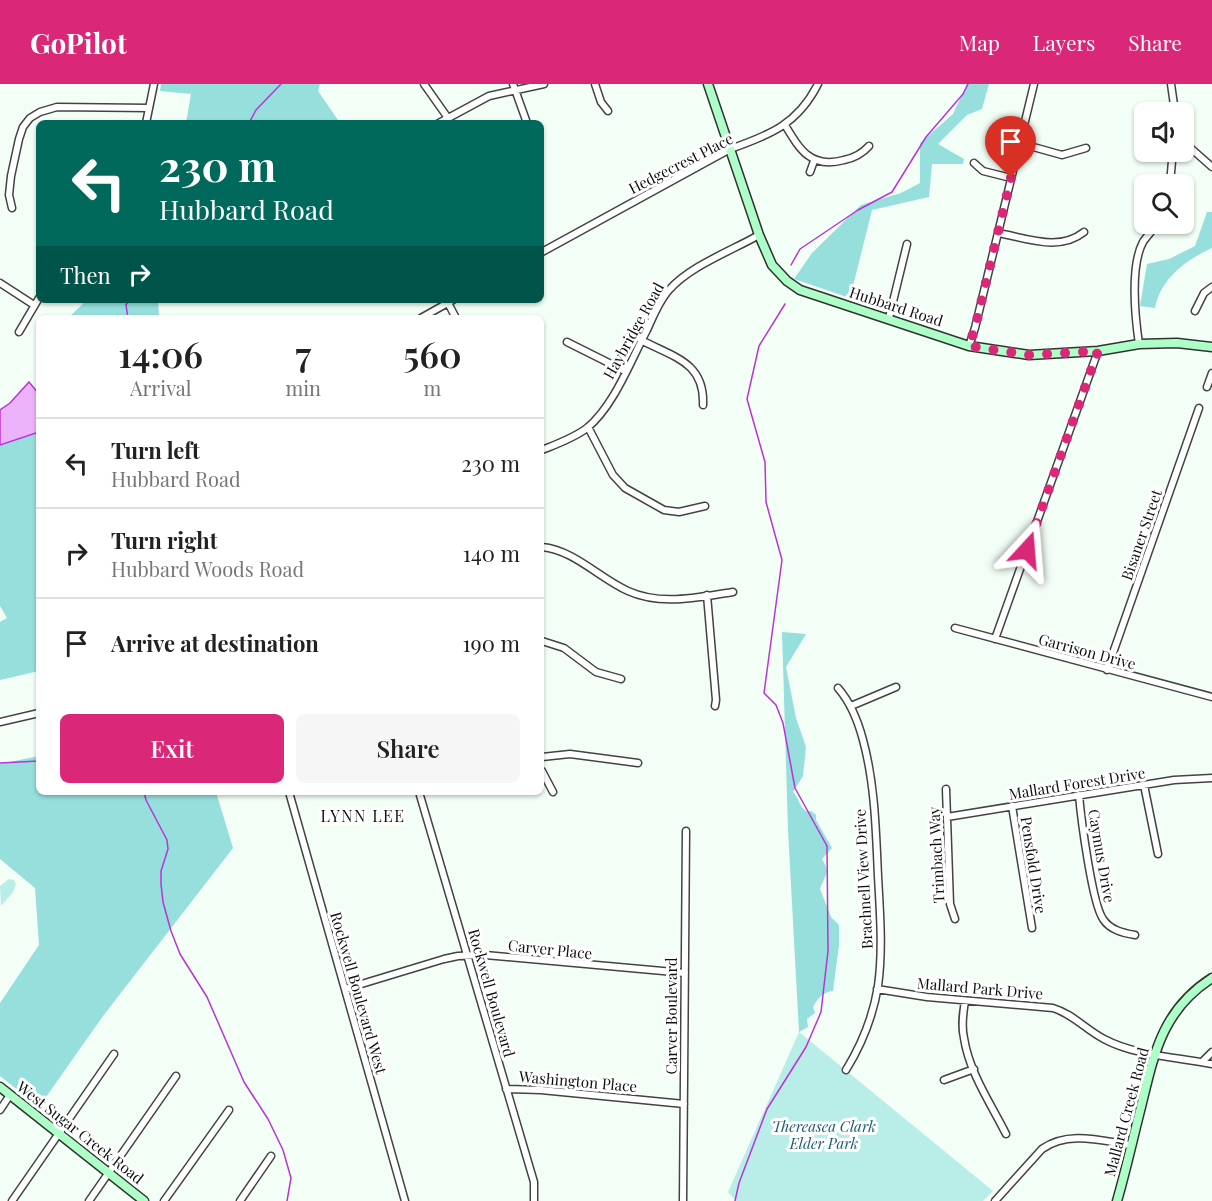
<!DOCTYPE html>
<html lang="en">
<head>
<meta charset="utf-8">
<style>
  :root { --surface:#fff; --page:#f6f6f6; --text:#222; --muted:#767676; --line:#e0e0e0; --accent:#db2777 }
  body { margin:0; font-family:"Playfair Display",serif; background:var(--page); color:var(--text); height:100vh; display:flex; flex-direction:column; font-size:22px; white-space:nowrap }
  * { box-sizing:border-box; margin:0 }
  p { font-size:20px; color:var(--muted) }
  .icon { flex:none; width:33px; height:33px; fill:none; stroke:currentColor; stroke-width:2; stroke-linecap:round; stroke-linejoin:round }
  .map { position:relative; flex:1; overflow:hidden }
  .drawer { position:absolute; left:36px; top:231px; width:508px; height:480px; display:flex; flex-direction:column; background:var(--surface); border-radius:9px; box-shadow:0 2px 4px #0004 }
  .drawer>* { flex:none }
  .banner { position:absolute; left:36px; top:36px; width:508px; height:183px; border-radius:9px; box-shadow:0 2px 4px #0004; background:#00695c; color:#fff; overflow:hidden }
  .fabs { position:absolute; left:1134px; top:18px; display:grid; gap:12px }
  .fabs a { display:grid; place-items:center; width:60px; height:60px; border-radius:9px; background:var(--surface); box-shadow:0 2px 4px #0004; font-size:30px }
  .pin { position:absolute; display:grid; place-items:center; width:51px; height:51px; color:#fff; margin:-62px -26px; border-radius:50% 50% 50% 0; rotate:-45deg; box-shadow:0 0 6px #0007 }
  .pin .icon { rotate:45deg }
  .me { position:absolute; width:66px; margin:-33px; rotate:19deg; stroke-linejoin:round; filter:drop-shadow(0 0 4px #0008) }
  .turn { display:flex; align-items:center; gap:21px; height:126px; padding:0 24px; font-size:27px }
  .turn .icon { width:78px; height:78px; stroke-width:2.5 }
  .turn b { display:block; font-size:42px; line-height:51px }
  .then { display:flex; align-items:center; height:57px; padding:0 24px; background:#0003; gap:12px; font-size:22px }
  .eta { display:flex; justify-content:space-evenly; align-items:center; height:102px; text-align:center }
  .eta b { font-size:36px; font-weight:600; line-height:42px }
  .primary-button { display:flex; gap:12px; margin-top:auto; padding:12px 24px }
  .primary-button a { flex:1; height:69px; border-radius:9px; background:var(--accent); color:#fff; font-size:24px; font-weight:600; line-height:69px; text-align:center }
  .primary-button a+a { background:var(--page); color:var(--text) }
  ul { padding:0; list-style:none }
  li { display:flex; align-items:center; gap:18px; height:90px; padding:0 24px; border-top:2px solid var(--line) }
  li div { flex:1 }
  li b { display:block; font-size:22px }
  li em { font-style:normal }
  header { display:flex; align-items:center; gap:36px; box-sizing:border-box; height:84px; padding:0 30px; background:var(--accent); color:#fff }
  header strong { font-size:28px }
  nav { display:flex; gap:33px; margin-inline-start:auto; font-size:21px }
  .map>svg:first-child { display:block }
  .green { fill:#b9ede8 }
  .forest { fill:#97dfdd }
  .water { fill:#ecb3fb; stroke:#b934d7; stroke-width:1.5 }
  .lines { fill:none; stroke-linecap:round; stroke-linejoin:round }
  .stream { stroke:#b934d7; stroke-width:1.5 }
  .minor-casing { stroke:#434343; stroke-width:9 }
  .secondary-casing { stroke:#323232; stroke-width:11 }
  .minor { stroke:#fff; stroke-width:6 }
  .secondary { stroke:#aeffc7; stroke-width:8 }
  .route { stroke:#db2777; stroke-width:10; stroke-dasharray:0 18 }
  .labels { text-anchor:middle; stroke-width:6; stroke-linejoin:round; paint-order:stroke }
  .street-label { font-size:15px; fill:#101010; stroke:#fff }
  .park-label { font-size:15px; font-style:italic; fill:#1a5c6e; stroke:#fff }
  .neighbourhood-label { font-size:16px; letter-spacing:1.5px; fill:#101010; stroke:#fff }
</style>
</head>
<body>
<header>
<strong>GoPilot</strong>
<nav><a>Map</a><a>Layers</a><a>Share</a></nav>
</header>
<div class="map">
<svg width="1212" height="1117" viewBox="0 0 1212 1117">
  <rect width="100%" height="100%" fill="#f3fff6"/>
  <!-- green -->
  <path class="green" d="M9,795L14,796L16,800L13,808L1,822L0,802Z
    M799,948L993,1107L983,1117H736L728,1108Z"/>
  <!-- forest -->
  <path class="forest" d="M161,0H320L318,7L340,39H186L191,10L160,7Z
    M967,0H989L982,25L967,31L938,60L964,75L963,80H932L929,113L872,126L850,214L794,195L812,169L861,121L901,109L920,99V59L953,30Z
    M1207,128H1212V164C1186,176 1161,194 1155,224L1140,222L1147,180L1169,175L1195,162Z
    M87,216H158L159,231H162L163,234H68Z
    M39,348V587L0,596V538L7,534L0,522V361Z
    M782,548L806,550L786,583L796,634L806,663L803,692L793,708C799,714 799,722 806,727H811L816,731V736L832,764L822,775C831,790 825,790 820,805L831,833L839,841V861L833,907C823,908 818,914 813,923L815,929L807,935L808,943L799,948L788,746Z
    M39,672V708H216L233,764L103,932L39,1023L0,992V919L39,861L35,804L0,775V680Z"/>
  <!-- water -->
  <path class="water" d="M29,298L39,310V348L0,361V326L10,319Z"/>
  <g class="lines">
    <!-- stream -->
    <path class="stream" d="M249,39L256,26L281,0
      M791,181L800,165L858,126L892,108L926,53L963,10L968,0
      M128,234L126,221L129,216
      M0,679L39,677
      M144,708L146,716L167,756L168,765L161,787V800L163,818L171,847L180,870L207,913L244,998L268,1035L283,1066L291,1094L287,1117
      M735,1117L739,1099L767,1025L806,963L821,928L828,867L827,762L795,704L783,639L776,621L764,609L782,476L766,418L765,378L747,315L759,262L785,220"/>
    <!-- minor casing -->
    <g class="minor-casing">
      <path id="minor" d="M424,0L448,34
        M513,0L527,39
        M595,0L601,18L608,27
        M1171,0L1175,28
        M146,39L154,0
        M439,39L489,12L544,0
        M785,41C800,66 811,85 844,76C854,74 862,70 869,62
        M1184,56L1186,60L1212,83
        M1019,59L1062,71L1086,64
        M974,79L983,87L1011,94
        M810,88L814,77
        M1170,100L1172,77L1178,68
        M12,124L9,111L11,92L19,55L23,43L30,34L40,28L57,23L149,24
        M998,149C1027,154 1059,168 1084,148
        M542,168L730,65C770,51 798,40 818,0
        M0,199L34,221
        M448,219L456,234
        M1195,227L1204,209L1212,203
        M421,234L453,216
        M889,234L907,160
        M19,248L39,214
        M641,256C673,273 705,278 703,321
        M567,258L625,287
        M1139,260C1135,233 1130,182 1143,158C1147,152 1153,146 1157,140
        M969,262L975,244L1034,0
        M1207,303L1212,289
        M588,343L613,391L625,404L664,426L679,428L705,422
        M542,366C557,360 574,354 587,344C614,322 631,276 647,246C653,233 659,217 669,206C690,182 731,167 759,151
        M542,463C574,466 599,494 628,507C661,522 698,513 733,508
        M707,511L716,616L715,622
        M955,544L1212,613
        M995,555L1098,267
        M542,557L564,564L596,588L621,595
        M1107,586L1199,324
        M838,604C851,619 858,637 863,656C875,700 876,748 878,792C880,829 883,866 878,902C873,933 862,960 846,986
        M851,622L896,603
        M0,638L39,629
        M542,673L570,670L638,679
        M542,687L553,708
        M1144,701L1158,770
        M946,705L950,820L955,835
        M289,708L405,1117
        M419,708L534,1098V1117
        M1079,711C1081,734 1092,819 1103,835C1110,846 1123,849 1135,851
        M1012,722L1032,844
        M947,733L1174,696L1212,694
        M345,905L444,875L458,872L485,871L685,889
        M877,905L927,913L1053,924C1073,930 1086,946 1104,955C1136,972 1177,973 1212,980
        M965,917C963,929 961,942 964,954C969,988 991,1020 1006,1050
        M1202,978L1212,968
        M944,996L974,985
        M506,1005L541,1006L684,1020
        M0,1026L10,1011
        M12,1117L114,970
        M89,1117L176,992
        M164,1117L229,1026
        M240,1117L271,1072
        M683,1117L686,747
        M995,1117L1042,1065C1068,1046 1102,1057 1131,1061"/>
    </g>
    <!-- secondary casing -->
    <g class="secondary-casing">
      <path id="secondary" d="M708,0L759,151L772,181L787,197L800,206L969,262L1029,271L1098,267L1139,260L1177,259L1212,263
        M0,1003L144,1117
        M1117,1117C1126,1086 1133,1054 1141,1023C1154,970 1162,926 1212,894"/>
    </g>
    <!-- minor -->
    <use href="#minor" class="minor"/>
    <!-- secondary -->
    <use href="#secondary" class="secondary"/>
  </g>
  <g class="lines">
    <!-- route -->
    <path class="route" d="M1011,94L975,244L969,262L1029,271L1098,267L1027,466"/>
  </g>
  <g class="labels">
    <!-- street labels -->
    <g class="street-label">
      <text transform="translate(681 80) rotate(-27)" y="5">Hedgecrest Place</text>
      <text transform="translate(896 223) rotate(18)" y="5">Hubbard Road</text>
      <text transform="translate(634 247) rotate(-61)" y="5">Haybridge Road</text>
      <text transform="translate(1142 451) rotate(-71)" y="5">Bisaner Street</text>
      <text transform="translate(1087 568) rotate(15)" y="5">Garrison Drive</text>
      <text transform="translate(1077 700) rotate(-9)" y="5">Mallard Forest Drive</text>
      <text transform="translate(937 771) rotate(-93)" y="5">Trimbach Way</text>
      <text transform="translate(1101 772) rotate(80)" y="5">Caymus Drive</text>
      <text transform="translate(1033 781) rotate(81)" y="5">Pensfold Drive</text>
      <text transform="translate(864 795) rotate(-93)" y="5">Brachnell View Drive</text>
      <text transform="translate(550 866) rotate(6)" y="5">Carver Place</text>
      <text transform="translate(980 905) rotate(5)" y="5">Mallard Park Drive</text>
      <text transform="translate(358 909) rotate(74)" y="5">Rockwell Boulevard West</text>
      <text transform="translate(491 909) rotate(74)" y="5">Rockwell Boulevard</text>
      <text transform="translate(672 932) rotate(-90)" y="5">Carver Boulevard</text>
      <text transform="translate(578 998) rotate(5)" y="5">Washington Place</text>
      <text transform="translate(1127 1028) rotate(-75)" y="5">Mallard Creek Road</text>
      <text transform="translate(80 1049) rotate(38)" y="5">West Sugar Creek Road</text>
    </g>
    <!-- park labels -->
    <g class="park-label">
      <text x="824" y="1048">Thereasea Clark<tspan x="824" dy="17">Elder Park</tspan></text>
    </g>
    <!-- neighbourhood labels -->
    <g class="neighbourhood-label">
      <text x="363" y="738">LYNN LEE</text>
    </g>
  </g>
</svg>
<div class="fabs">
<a><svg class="icon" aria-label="sound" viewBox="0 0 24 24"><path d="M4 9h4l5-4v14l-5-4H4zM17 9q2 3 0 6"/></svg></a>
<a><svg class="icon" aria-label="search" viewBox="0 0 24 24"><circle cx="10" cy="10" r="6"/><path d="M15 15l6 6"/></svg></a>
</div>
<div class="pin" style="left:1011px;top:94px;background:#d93025"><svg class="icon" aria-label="arrive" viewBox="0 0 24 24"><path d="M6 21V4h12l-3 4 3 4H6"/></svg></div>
<svg class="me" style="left:1027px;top:466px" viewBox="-20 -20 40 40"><path d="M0-17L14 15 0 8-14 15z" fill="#db2777" stroke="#fff" stroke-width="4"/></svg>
<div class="banner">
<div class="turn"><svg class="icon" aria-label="left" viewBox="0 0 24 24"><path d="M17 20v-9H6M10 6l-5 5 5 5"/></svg><div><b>230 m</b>Hubbard Road</div></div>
<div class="then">Then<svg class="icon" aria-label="right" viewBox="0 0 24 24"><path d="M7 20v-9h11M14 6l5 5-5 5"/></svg></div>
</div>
<section class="drawer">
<div class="eta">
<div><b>14:06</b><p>Arrival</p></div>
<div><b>7</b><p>min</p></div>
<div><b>560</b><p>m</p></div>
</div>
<ul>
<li><svg class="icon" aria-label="left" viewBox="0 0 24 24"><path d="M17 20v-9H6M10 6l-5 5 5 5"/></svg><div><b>Turn left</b><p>Hubbard Road</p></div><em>230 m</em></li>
<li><svg class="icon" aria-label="right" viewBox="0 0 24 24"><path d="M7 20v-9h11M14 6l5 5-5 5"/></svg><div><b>Turn right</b><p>Hubbard Woods Road</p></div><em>140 m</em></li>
<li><svg class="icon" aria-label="arrive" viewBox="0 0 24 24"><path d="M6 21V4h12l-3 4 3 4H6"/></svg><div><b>Arrive at destination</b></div><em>190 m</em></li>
</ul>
<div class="primary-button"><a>Exit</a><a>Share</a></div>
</section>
</div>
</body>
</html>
